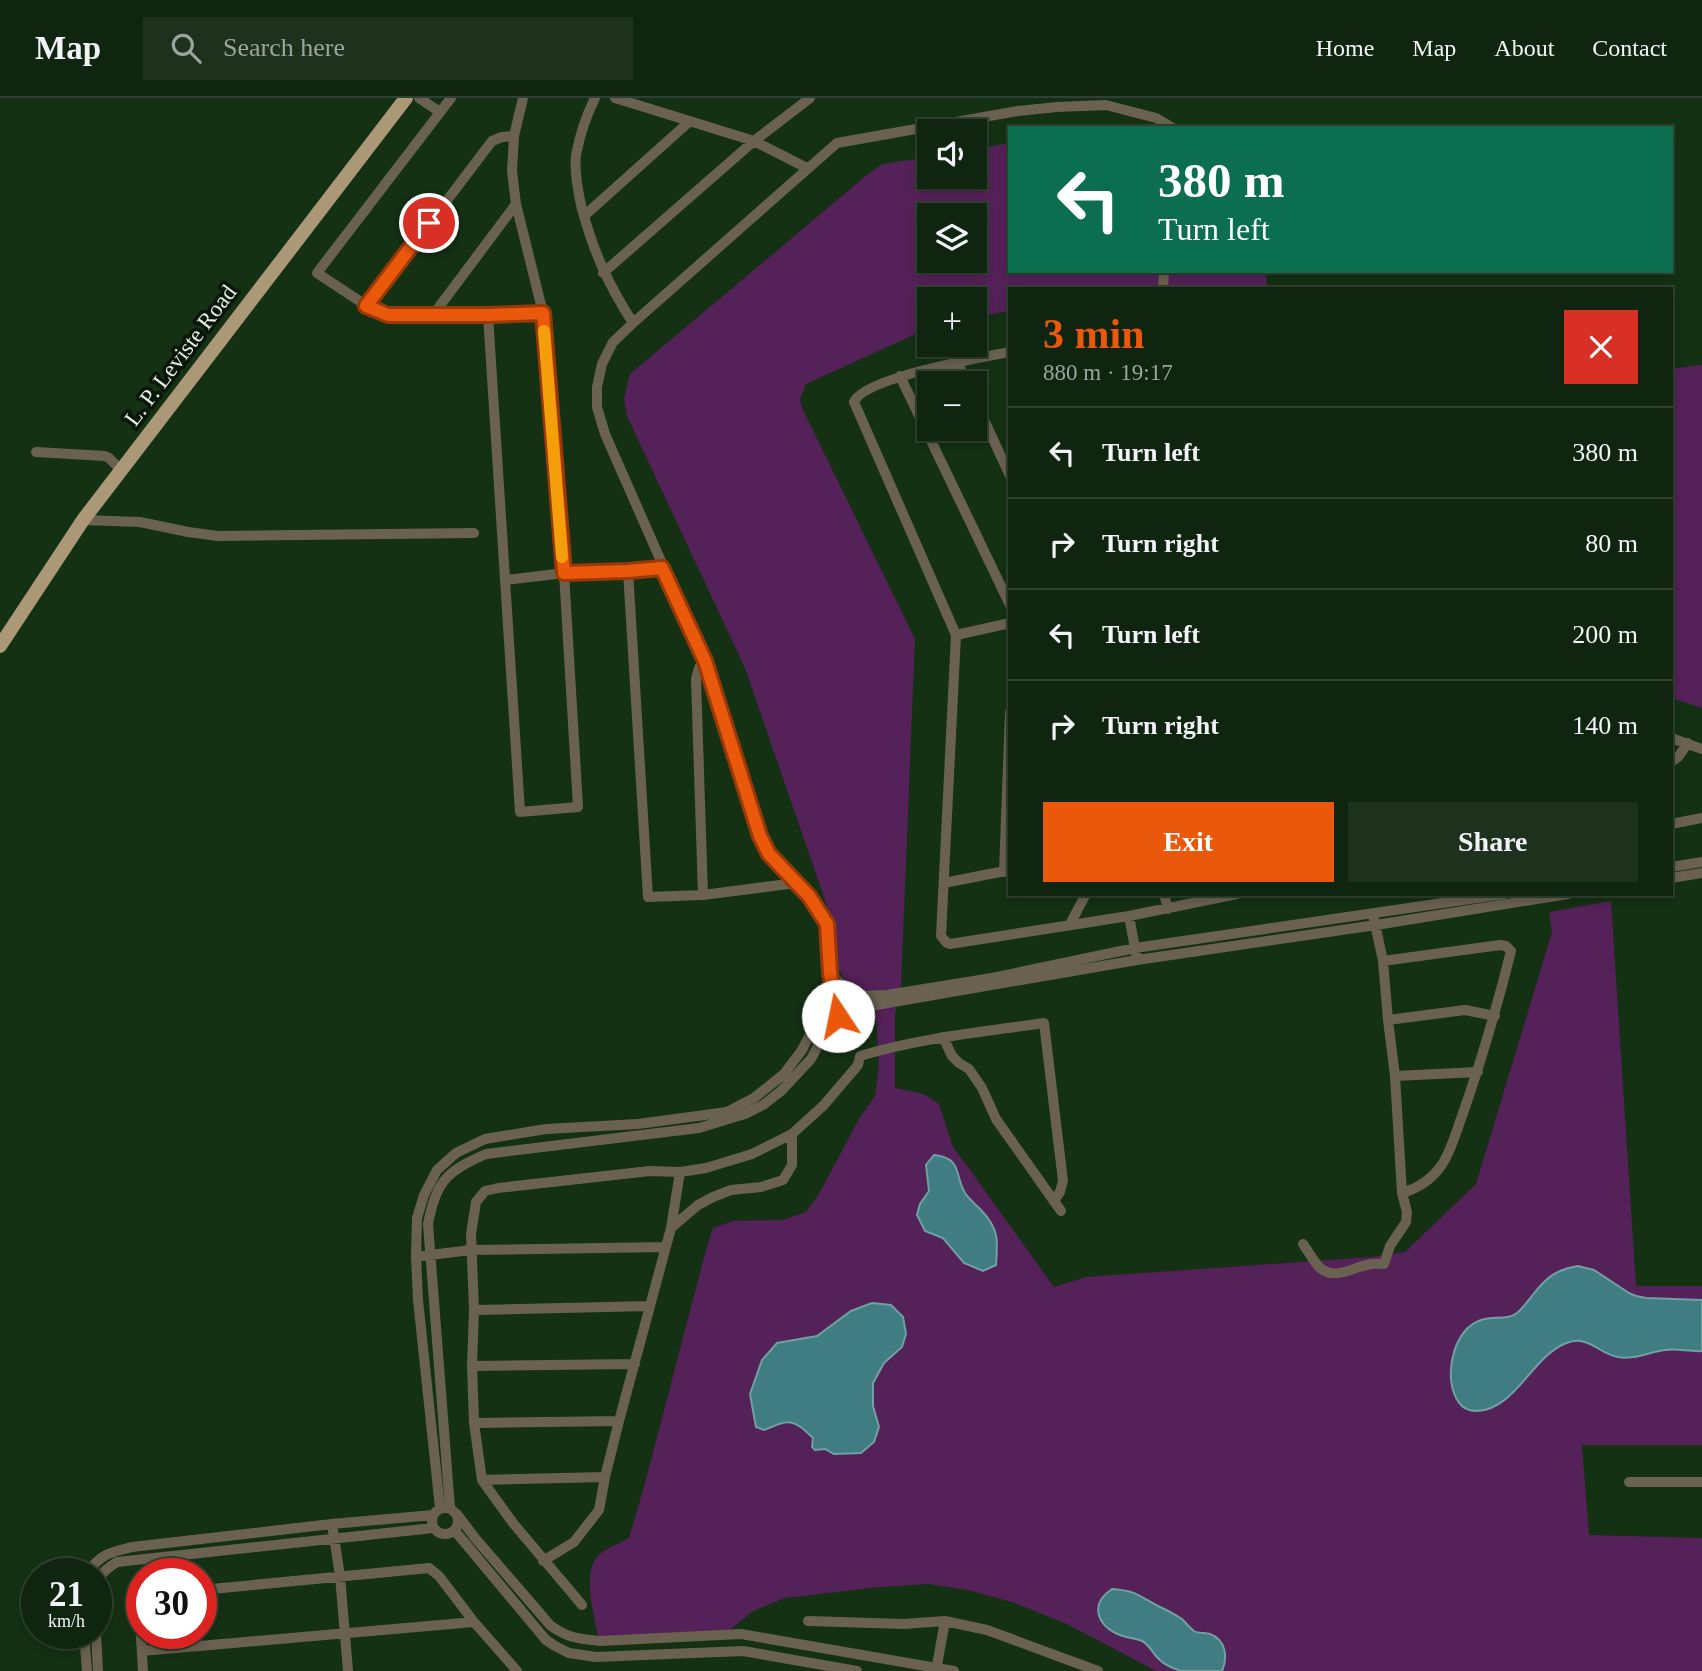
<!DOCTYPE html>
<html lang="en">
<head>
<meta charset="utf-8">
<style>
  :root { --surface:#0f250f; --page:#1d311d; --text:#f1f3f6; --muted:#9ba59e; --line:#2f422f; --accent:#ea580c }
  body { margin:0; font-family:Georgia,serif; background:var(--page); color:var(--text); height:100vh; display:flex; flex-direction:column; font-size:26px; white-space:nowrap }
  * { box-sizing:border-box; margin:0 }
  p { font-size:23px; color:var(--muted) }
  .icon { flex:none; width:38px; height:38px; fill:none; stroke:currentColor; stroke-width:2; stroke-linecap:round; stroke-linejoin:round }
  .map { position:relative; flex:1; overflow:hidden }
  .sheet { position:absolute; left:1008px; top:189px; width:665px; height:609px; display:flex; flex-direction:column; background:var(--surface); border-radius:0px; box-shadow:0 4px 10px #0003,0 0 0 2px var(--line) }
  .sheet>* { flex:none }
  .top-card { position:absolute; left:1008px; top:28px; width:665px; height:147px; border-radius:0px; box-shadow:0 4px 10px #0003,0 0 0 2px var(--line); background:#0b6e4f; color:#fff; overflow:hidden }
  .buttons { position:absolute; left:917px; top:21px; display:grid; gap:14px }
  .buttons a { display:grid; place-items:center; width:70px; height:70px; border-radius:0px; background:var(--surface); box-shadow:0 4px 10px #0003,0 0 0 2px var(--line); font-size:35px }
  .speed { position:absolute; left:21px; top:1460px; display:flex; gap:14px; font-size:35px; font-weight:700; text-align:center }
  .speed>* { display:grid; place-content:center; width:91px; height:91px; border-radius:50%; background:var(--surface); box-shadow:0 4px 10px #0003,0 0 0 2px var(--line); line-height:1 }
  .speed small { font-size:18px; font-weight:400 }
  .speed .limit { border:10px solid #d22; background:#fff; color:#111 }
  .pin { position:absolute; display:grid; place-items:center; width:60px; height:60px; color:#fff; margin:-30px; border:4px solid #fff; border-radius:50%; box-shadow:0 2px 7px #0007 }
  .me { position:absolute; width:77px; margin:-38px; rotate:349deg; stroke-linejoin:round; filter:drop-shadow(0 0 5px #0008) }
  .turn { display:flex; align-items:center; gap:24px; height:147px; padding:0 35px; font-size:32px }
  .turn .icon { width:91px; height:91px; stroke-width:2.5 }
  .turn b { display:block; font-size:49px; line-height:60px }
  .round { display:grid; place-items:center; flex:none; width:74px; height:74px; border-radius:0px; background:var(--page) }
  .summary { display:flex; align-items:center; justify-content:space-between; height:119px; padding:0 35px }
  h1 { font-size:42px; font-weight:600; line-height:52px; color:var(--accent) }
  .primary-button { display:flex; gap:14px; margin-top:auto; padding:14px 35px }
  .primary-button a { flex:1; height:80px; border-radius:0px; background:var(--accent); color:#fff; font-size:28px; font-weight:600; line-height:80px; text-align:center }
  .primary-button a+a { background:var(--page); color:var(--text) }
  ul { padding:0; list-style:none }
  li { display:flex; align-items:center; gap:21px; height:91px; padding:0 35px; border-top:2px solid var(--line) }
  li div { flex:1 }
  li b { display:block; font-size:26px }
  li em { font-style:normal }
  header { display:flex; align-items:center; gap:42px; box-sizing:border-box; height:98px; padding:0 35px; background:var(--surface); border-bottom:2px solid var(--line) }
  header strong { font-size:33px }
  nav { display:flex; gap:38px; margin-inline-start:auto; font-size:24px }
  .search { width:490px; height:63px; background:var(--page); display:flex; align-items:center; gap:18px; box-sizing:border-box; padding:0 24px; border-radius:0px; color:var(--muted); font-size:26px }
  .map>svg:first-child { display:block }
  .green { fill:#542159; fill-rule:evenodd }
  .water { fill:#407d83; stroke:#70a09f; stroke-width:2 }
  .lines { fill:none; stroke-linecap:round; stroke-linejoin:round }
  .minor { stroke:#6a6151; stroke-width:10 }
  .major { stroke:#aa9876; stroke-width:14 }
  .route-casing { stroke:#983908; stroke-width:18 }
  .route { stroke:#ea580c; stroke-width:12 }
  .slow { stroke:#f59e0b; stroke-width:12 }
  .labels { text-anchor:middle; stroke-width:7; stroke-linejoin:round; paint-order:stroke }
  .street-label { font-size:23px; fill:#e0f1df; stroke:#091509 }
</style>
</head>
<body>
<header>
<strong>Map</strong>
<div class="search"><svg class="icon" aria-label="search" viewBox="0 0 24 24"><circle cx="10" cy="10" r="6"/><path d="M15 15l6 6"/></svg>Search here</div>
<nav><a>Home</a><a>Map</a><a>About</a><a>Contact</a></nav>
</header>
<div class="map">
<svg width="1702" height="1573" viewBox="0 0 1702 1573">
  <rect width="100%" height="100%" fill="#143114"/>
  <!-- green -->
  <path class="green" d="M1010,45V173H1265L1268,191H1010V213L975,219V201H929V230L806,286L800,301L802,310L915,541L901,888L895,917V990L924,996L939,1006L953,1049L973,1076L1054,1189L1086,1179L1372,1159L1405,1154L1476,1086L1552,834L1549,814L1611,803L1636,1188H1702V1347H1582L1589,1437L1702,1440V1573H1156L1067,1526L1012,1504L967,1492L929,1486L879,1489L785,1500L753,1513L726,1535L599,1542C595,1519 580,1474 600,1456C608,1449 620,1445 629,1440L645,1385L707,1148L713,1130L733,1123L782,1122L806,1114L820,1094L859,1021L875,998L879,967L876,918L872,893H859L847,888L839,871L834,828L745,570L627,318L624,300L630,276L867,77L882,66L929,59V79H975V51ZM929,117H975V163H929Z
    M1702,267V610L1671,600V271Z"/>
  <!-- water -->
  <path class="water" d="M934,1057C963,1060 954,1077 965,1095C969,1101 976,1107 981,1112C999,1131 998,1142 996,1167L983,1173L964,1165L943,1140L925,1133L917,1117L920,1106L929,1093L926,1067Z
    M1578,1168L1594,1172L1629,1195L1636,1198L1646,1200L1702,1202V1253C1690,1254 1677,1250 1665,1252C1649,1254 1634,1262 1618,1259C1598,1256 1588,1235 1564,1246C1532,1260 1514,1312 1477,1313C1464,1313 1458,1306 1454,1295C1445,1271 1455,1231 1481,1222C1493,1217 1506,1223 1517,1215C1523,1210 1527,1204 1531,1199C1546,1180 1554,1172 1578,1168Z
    M872,1205L891,1207L903,1219L906,1236L902,1249L884,1265L873,1285V1308L879,1329L874,1344L861,1355L834,1356L825,1351L815,1352L812,1349L813,1340C792,1320 790,1321 764,1332L756,1329L750,1296L762,1262L777,1245L817,1238L851,1213Z
    M1112,1491C1137,1493 1137,1497 1158,1508C1167,1512 1174,1516 1182,1521C1186,1525 1190,1530 1194,1533C1199,1536 1205,1534 1210,1536C1226,1542 1228,1559 1222,1573H1181C1175,1571 1166,1568 1161,1563C1154,1558 1150,1547 1142,1543C1135,1540 1127,1540 1120,1537C1097,1528 1089,1506 1112,1491Z"/>
  <g class="lines">
    <!-- minor -->
    <path class="minor" d="M419,0L440,14
      M451,0L317,175L367,208L388,217H488L543,215
      M595,0C586,18 580,36 576,57C574,74 578,94 582,111C594,155 608,186 633,225
      M615,0L754,43L807,70
      M584,118L690,23
      M603,175L754,43L810,0
      M1163,191L1164,173
      M367,208L492,43L502,39L514,38
      M433,217L516,106
      M488,217L520,714L578,709L564,475L543,215L516,106L512,73L514,38L523,0
      M1010,254C983,259 864,280 854,304L956,537L941,838L947,845L950,846L1129,818L1237,796
      M957,263L967,285
      M900,278L1010,507
      M975,302L1010,378
      M36,354L105,358L109,360L121,372
      M83,422L140,424L188,434L218,438L474,435
      M628,473L648,799L703,797L796,785
      M506,482L564,475L628,473L662,470
      M956,537L1010,525
      M1671,640L1702,651
      M1671,664L1678,659L1688,645
      M1671,726L1702,720
      M1671,769L1702,764
      M1004,774L1010,614
      M1671,780L1702,775
      M944,785L1010,772
      M1164,796L1168,811
      M703,797L696,581L699,570L705,563
      M1129,818L1136,856
      M1070,826L1086,796
      M1383,863L1500,847L1506,848L1511,853C1497,909 1481,964 1462,1018C1456,1034 1451,1054 1441,1068C1431,1082 1419,1090 1402,1095
      M830,875L840,885L857,898
      M835,908L829,874L827,826L809,798L769,756L760,738L705,563L605,336L597,309V289L602,266L613,244L633,225L837,45L1018,13L1057,9L1106,7L1156,20L1173,30
      M1388,922L1465,912L1495,918
      M943,939L952,958L959,965L969,971L982,990L996,1021L1061,1113
      M1395,978L1478,974
      M671,1130L698,1107L713,1099L731,1092L761,1089L783,1082L792,1067V1036
      M1303,1146C1308,1153 1313,1162 1319,1169C1334,1183 1351,1170 1367,1167C1372,1165 1378,1166 1384,1166L1390,1148L1406,1124L1407,1114L1402,1095L1395,978L1388,922L1383,863L1374,821
      M422,1158L471,1152L664,1149
      M474,1212L650,1208
      M472,1268L635,1266
      M474,1325L619,1323
      M482,1382L605,1379
      M1629,1384H1702
      M432 1423a13 13 0 1 1 26 0a13 13 0 1 1-26 0Z
      M440,1410L418,1202L416,1159L417,1120L424,1097L437,1072L456,1055L485,1041L546,1031L638,1026L727,1014L754,1000L784,976L802,952L820,917L827,908L857,898L887,897L992,880L1135,850L1504,796
      M450,1410L428,1126C436,1083 447,1073 486,1056L699,1030L745,1016L763,1007L781,993L811,961L830,925L838,918L853,911L1137,862L1376,827L1568,796
      M457,1416L475,1440L550,1527C567,1540 579,1541 600,1543L741,1536L954,1573
      M332,1426L340,1478L348,1573
      M455,1433L546,1542L555,1548L569,1555L596,1559L743,1553L857,1573
      M543,1463L574,1444L599,1412L605,1379L619,1323L671,1130L680,1074
      M87,1475C101,1456 110,1454 132,1449L332,1426L433,1417
      M96,1487C100,1476 106,1471 117,1464L433,1430
      M201,1492L429,1470L439,1478L474,1524L517,1573
      M142,1503L140,1522L143,1573
      M582,1507L513,1425L482,1382L474,1325L472,1268L474,1212L471,1136L476,1104L485,1093L498,1090L650,1073L680,1074L706,1070L752,1056L792,1036L824,1007L858,967L860,958C920,940 982,934 1044,925L1063,1083L1060,1094L1054,1103
      M808,1523L904,1526L945,1523L987,1532L1098,1573
      M84,1535L87,1573
      M96,1535L98,1573
      M142,1553L474,1524
      M936,1573L945,1523"/>
    <!-- major -->
    <path class="major" d="M0,548L83,422L406,0"/>
  </g>
  <g class="lines">
    <!-- route casing -->
    <g class="route-casing">
      <path id="route" d="M429,125L366,208L388,217H488L543,215L564,475L628,473L662,470L705,563L760,738L769,756L809,798L827,826L830,874L834,904L838,918"/>
    </g>
    <!-- route -->
    <use href="#route" class="route"/>
    <!-- slow -->
    <path class="slow" d="M544,233L562,459"/>
  </g>
  <g class="labels">
    <!-- street labels -->
    <g class="street-label">
      <text transform="translate(180 257) rotate(-53)" y="8">L. P. Leviste Road</text>
    </g>
  </g>
</svg>
<div class="buttons">
<a><svg class="icon" aria-label="sound" viewBox="0 0 24 24"><path d="M4 9h4l5-4v14l-5-4H4zM17 9q2 3 0 6"/></svg></a>
<a><svg class="icon" aria-label="layers" viewBox="0 0 24 24"><path d="M12 4l9 5-9 5-9-5zM3 14l9 5 9-5"/></svg></a>
<a>+</a>
<a>−</a>
</div>
<div class="speed"><div>21<small>km/h</small></div><div class="limit">30</div></div>
<div class="pin" style="left:429px;top:125px;background:#d93025"><svg class="icon" aria-label="arrive" viewBox="0 0 24 24"><path d="M6 21V4h12l-3 4 3 4H6"/></svg></div>
<svg class="me" style="left:838px;top:918px" viewBox="-20 -20 40 40"><circle r="19" fill="#fff"/><path d="M0-13L10 11 0 6-10 11z" fill="#ea580c"/></svg>
<div class="top-card">
<div class="turn"><svg class="icon" aria-label="left" viewBox="0 0 24 24"><path d="M17 20v-9H6M10 6l-5 5 5 5"/></svg><div><b>380 m</b>Turn left</div></div>
</div>
<section class="sheet">
<div class="summary"><div><h1>3 min</h1><p>880 m · 19:17</p></div><a class="round" style="background:#d93025;color:#fff"><svg class="icon" aria-label="close" viewBox="0 0 24 24"><path d="M6 6l12 12M18 6L6 18"/></svg></a></div>
<ul>
<li><svg class="icon" aria-label="left" viewBox="0 0 24 24"><path d="M17 20v-9H6M10 6l-5 5 5 5"/></svg><div><b>Turn left</b></div><em>380 m</em></li>
<li><svg class="icon" aria-label="right" viewBox="0 0 24 24"><path d="M7 20v-9h11M14 6l5 5-5 5"/></svg><div><b>Turn right</b></div><em>80 m</em></li>
<li><svg class="icon" aria-label="left" viewBox="0 0 24 24"><path d="M17 20v-9H6M10 6l-5 5 5 5"/></svg><div><b>Turn left</b></div><em>200 m</em></li>
<li><svg class="icon" aria-label="right" viewBox="0 0 24 24"><path d="M7 20v-9h11M14 6l5 5-5 5"/></svg><div><b>Turn right</b></div><em>140 m</em></li>
</ul>
<div class="primary-button"><a>Exit</a><a>Share</a></div>
</section>
</div>
</body>
</html>
